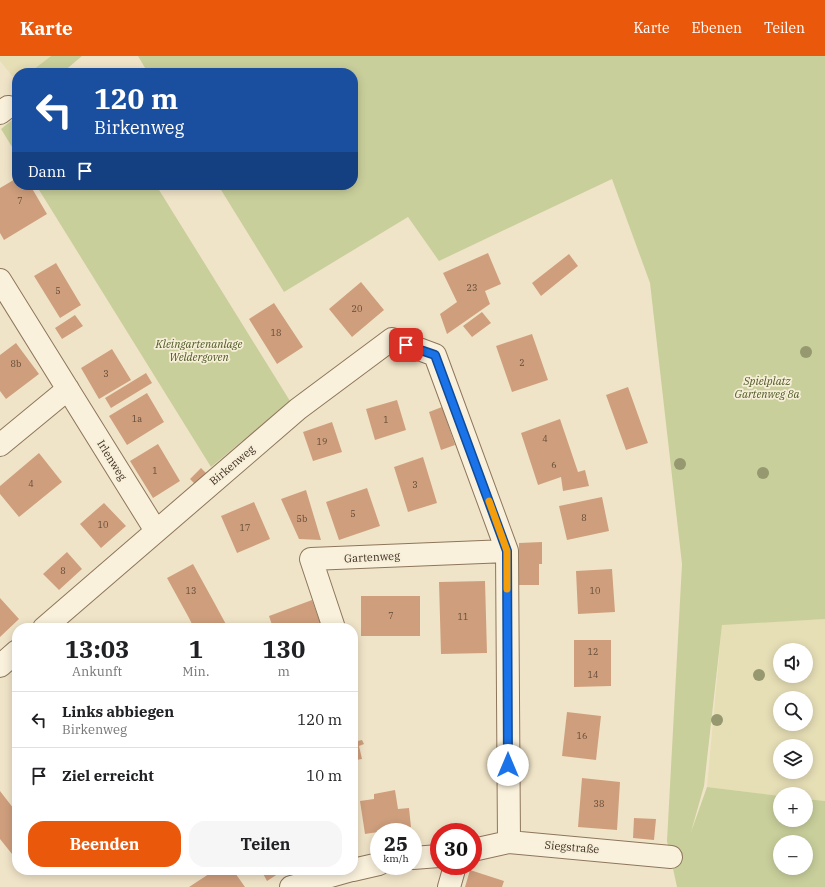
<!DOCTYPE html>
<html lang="de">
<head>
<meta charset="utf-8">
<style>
  :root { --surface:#fff; --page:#f6f6f6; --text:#202124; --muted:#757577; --line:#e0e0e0; --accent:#ea580c }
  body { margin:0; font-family:"IBM Plex Serif",serif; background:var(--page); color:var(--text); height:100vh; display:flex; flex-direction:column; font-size:15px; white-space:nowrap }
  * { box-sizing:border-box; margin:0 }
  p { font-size:13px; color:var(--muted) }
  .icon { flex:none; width:22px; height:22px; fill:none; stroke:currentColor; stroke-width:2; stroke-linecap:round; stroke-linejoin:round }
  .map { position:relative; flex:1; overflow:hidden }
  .drawer { position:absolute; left:12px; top:567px; width:346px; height:252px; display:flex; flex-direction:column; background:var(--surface); border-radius:16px; box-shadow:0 2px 10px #0003 }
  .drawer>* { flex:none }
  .top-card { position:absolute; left:12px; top:12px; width:346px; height:122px; border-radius:16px; box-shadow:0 2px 10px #0003; background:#1a4fa0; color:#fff; overflow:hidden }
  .fabs { position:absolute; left:773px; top:587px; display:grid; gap:8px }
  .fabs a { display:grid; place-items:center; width:40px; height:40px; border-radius:50%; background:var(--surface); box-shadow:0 2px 10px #0003; font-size:20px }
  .speed { position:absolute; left:370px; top:767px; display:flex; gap:8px; font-size:20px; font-weight:700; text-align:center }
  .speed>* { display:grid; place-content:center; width:52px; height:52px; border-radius:50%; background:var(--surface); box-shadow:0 2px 10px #0003; line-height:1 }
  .speed small { font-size:10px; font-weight:400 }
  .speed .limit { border:6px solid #d22; background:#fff; color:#111 }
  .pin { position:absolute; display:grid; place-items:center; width:34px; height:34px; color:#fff; margin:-17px; border-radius:8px; box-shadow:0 2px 6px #0006 }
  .me { position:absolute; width:44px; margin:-22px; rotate:0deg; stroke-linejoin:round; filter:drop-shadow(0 0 3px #0008) }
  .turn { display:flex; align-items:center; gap:14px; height:84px; padding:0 16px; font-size:18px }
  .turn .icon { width:52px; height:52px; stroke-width:2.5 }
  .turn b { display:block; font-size:28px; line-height:34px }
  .then { display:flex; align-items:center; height:38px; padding:0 16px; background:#0003; gap:8px; font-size:15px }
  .eta { display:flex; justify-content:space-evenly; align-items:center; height:68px; text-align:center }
  .eta b { font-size:24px; font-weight:800; line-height:28px }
  .action { display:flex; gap:8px; margin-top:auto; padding:8px 16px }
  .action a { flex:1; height:46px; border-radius:16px; background:var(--accent); color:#fff; font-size:16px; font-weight:800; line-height:46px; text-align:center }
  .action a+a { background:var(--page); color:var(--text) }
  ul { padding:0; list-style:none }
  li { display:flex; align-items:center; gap:12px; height:56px; padding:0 16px; border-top:1px solid var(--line) }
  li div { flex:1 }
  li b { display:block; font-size:15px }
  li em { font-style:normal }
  header { display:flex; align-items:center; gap:24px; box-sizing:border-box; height:56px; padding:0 20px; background:var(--accent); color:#fff }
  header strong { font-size:19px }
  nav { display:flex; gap:22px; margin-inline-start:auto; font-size:14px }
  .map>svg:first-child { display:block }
  .farmland { fill:#e6deb5; fill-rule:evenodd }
  .green { fill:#c9cf9b; fill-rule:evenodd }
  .building { fill:#cf9f7d }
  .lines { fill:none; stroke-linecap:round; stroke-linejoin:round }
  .minor-casing { stroke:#8d765c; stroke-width:24 }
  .minor { stroke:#faf1dc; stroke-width:22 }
  .tree { fill:#96986f }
  .route-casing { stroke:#114b97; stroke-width:10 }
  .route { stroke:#1a73e8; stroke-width:7 }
  .slow { stroke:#f59e0b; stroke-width:7 }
  .labels { text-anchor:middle; stroke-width:3.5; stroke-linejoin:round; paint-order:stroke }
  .number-label { font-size:9px; fill:#624a37 }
  .park-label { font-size:11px; font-style:italic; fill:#4d5a26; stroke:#f7eed8 }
  .street-label { font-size:11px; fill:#3d2e20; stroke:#f7eed8 }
</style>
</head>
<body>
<header>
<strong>Karte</strong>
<nav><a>Karte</a><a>Ebenen</a><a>Teilen</a></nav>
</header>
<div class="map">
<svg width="825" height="831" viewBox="0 0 825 831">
  <rect width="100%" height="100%" fill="#f0e4c8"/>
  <!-- farmland -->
  <path class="farmland" d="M0,0H51L29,17H17V26L0,5Z
    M825,563V745L806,743V738H780V740L707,731L722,568ZM780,594H806V620H780ZM780,642H806V668H780ZM780,690H806V716H780Z"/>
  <!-- green -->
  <path class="green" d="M51,0H82L62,17H29Z
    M138,0H825V563L722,569L704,730L691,776L707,731L780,740V764H806V743L825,745V831H677L667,785L682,508L650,227L612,123L439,205L408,161L284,236L218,129H353V17H148ZM780,786H806V812H780Z
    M17,60V99L1,73Z
    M36,129H156L290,345L211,411Z"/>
  <!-- building -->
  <path class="building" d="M17,122V129H30L47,158L4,184L0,177V132Z
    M488,197L501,228L485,235L490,248L447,278L440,258L457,246L443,217Z
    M569,198L578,210L541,240L532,227Z
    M56,207L81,249L60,262L34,220Z
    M361,226L384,254L352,281L329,253Z
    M274,247L303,291L277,308L249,263Z
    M482,256L491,267L472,281L463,270Z
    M75,259L83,270L62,283L55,272Z
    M532,278L548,324L512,336L496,290Z
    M16,287L39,318L6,343L0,335V299Z
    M112,293L131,324L99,343L81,312Z
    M146,317L152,327L111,352L105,342Z
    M628,331L648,387L626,394L606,339Z
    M147,337L164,366L127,389L109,360Z
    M397,344L406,374L375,384L366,353Z
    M442,351L455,389L441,394L429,356Z
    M560,363L578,416L585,414L589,430L563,435L561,421L538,429L521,377Z
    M332,366L342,396L313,405L303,376Z
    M158,388L180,425L153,442L130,405Z
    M39,397L62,426L19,461L0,438V430Z
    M423,401L437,447L408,456L394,411Z
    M201,412L208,419L197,430L190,423Z
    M367,432L380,470L339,484L326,446Z
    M306,434L321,484L299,483L281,443Z
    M602,441L609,475L567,484L559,450Z
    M254,446L270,483L237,497L221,460Z
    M104,447L126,470L101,492L80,468Z
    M542,486V508H539V529H517V511L519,510V487Z
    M67,496L82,513L59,534L43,518Z
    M193,508L215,548L228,572H194L189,562L167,522Z
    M612,513L615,556L578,558L576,515Z
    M485,525L487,597L441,598L439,526Z
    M361,540H420V580H361Z
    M0,542L19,563L0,581Z
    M312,544L322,572H273L269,560Z
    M574,584H611V630L574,631Z
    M567,656L601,660L596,704L562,700Z
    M362,684L364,688L359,690L362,703L356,704L357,709L353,710V686Z
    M582,722L620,726L617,774L578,771Z
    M395,734L398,753L409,752L411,771L365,778L360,745L374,743V738Z
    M0,735L17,757V794L12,798L0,783Z
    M634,762L656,763L654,784L633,782Z
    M215,814L223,815L233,814L245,831H189Z
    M261,814H284L267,825Z
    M470,814L504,825L502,831H465Z"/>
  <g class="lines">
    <!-- minor casing -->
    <g class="minor-casing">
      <path id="minor" d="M0,57L8,51
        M0,224L156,475
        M0,389L68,333
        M44,572L298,353L392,283L435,299L507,495L509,786
        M334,572L311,503L507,495
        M0,610L17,595
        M473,794L509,786L671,801
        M413,802L439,800
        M353,814L379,808
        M291,831L352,814
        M449,831L455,810"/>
    </g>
    <!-- minor -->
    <use href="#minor" class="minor"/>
  </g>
  <!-- trees -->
  <g class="tree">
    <circle cx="806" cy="296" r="6"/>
    <circle cx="680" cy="408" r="6"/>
    <circle cx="763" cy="417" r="6"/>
    <circle cx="759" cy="619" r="6"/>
    <circle cx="717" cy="664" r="6"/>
  </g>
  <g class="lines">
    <!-- route casing -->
    <g class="route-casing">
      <path id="route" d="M406,289L435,299L507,495L508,709"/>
    </g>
    <!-- route -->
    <use href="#route" class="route"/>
    <!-- slow -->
    <path class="slow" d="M489,445L507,495V533"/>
  </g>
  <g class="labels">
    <!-- number labels -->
    <g class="number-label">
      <text x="20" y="148">7</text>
      <text x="472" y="235">23</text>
      <text x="58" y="238">5</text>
      <text x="357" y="256">20</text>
      <text x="276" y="280">18</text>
      <text x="522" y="310">2</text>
      <text x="16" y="311">8b</text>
      <text x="106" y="321">3</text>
      <text x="137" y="366">1a</text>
      <text x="386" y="367">1</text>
      <text x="545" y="386">4</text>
      <text x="322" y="389">19</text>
      <text x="554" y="412">6</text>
      <text x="155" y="418">1</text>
      <text x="31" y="431">4</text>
      <text x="415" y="432">3</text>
      <text x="353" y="461">5</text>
      <text x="584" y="465">8</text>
      <text x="302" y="466">5b</text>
      <text x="103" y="472">10</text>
      <text x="245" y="475">17</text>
      <text x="63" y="518">8</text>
      <text x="191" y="538">13</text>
      <text x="595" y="538">10</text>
      <text x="391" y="563">7</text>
      <text x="463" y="564">11</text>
      <text x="593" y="599">12</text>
      <text x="593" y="622">14</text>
      <text x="582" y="683">16</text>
      <text x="599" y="751">38</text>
    </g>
    <!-- park labels -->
    <g class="park-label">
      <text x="199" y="292">Kleingartenanlage<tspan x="199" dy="13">Weldergoven</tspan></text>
      <text x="767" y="329">Spielplatz<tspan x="767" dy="13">Gartenweg 8a</tspan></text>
    </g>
    <!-- street labels -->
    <g class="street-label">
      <text transform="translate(112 404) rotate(58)" y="4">Irlenweg</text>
      <text transform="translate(232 409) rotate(-40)" y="4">Birkenweg</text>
      <text transform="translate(372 501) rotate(-3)" y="4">Gartenweg</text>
      <text transform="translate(572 791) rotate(5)" y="4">Siegstraße</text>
    </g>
  </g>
</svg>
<div class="fabs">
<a><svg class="icon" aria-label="sound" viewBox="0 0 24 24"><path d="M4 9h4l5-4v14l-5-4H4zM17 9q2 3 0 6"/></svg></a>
<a><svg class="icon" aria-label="search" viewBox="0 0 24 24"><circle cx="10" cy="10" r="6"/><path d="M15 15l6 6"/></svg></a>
<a><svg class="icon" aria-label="layers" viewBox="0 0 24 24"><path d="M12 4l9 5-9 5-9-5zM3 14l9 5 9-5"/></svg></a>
<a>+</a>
<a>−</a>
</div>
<div class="speed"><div>25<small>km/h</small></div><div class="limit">30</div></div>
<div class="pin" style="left:406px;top:289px;background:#d93025"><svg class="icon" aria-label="arrive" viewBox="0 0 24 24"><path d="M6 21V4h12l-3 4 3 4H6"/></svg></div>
<svg class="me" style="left:508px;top:709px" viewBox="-20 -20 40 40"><circle r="19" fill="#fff"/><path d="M0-13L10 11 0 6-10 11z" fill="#1a73e8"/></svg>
<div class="top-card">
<div class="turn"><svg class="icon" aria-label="left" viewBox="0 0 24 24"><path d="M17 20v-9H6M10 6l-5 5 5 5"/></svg><div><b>120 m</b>Birkenweg</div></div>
<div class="then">Dann<svg class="icon" aria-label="arrive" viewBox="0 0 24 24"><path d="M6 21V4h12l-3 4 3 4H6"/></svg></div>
</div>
<section class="drawer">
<div class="eta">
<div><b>13:03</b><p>Ankunft</p></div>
<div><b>1</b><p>Min.</p></div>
<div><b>130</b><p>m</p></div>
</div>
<ul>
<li><svg class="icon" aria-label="left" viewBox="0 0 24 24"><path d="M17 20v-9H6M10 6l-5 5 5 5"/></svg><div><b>Links abbiegen</b><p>Birkenweg</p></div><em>120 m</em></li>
<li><svg class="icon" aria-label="arrive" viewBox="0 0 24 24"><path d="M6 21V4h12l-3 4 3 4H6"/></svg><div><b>Ziel erreicht</b></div><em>10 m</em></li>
</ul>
<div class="action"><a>Beenden</a><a>Teilen</a></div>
</section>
</div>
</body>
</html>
